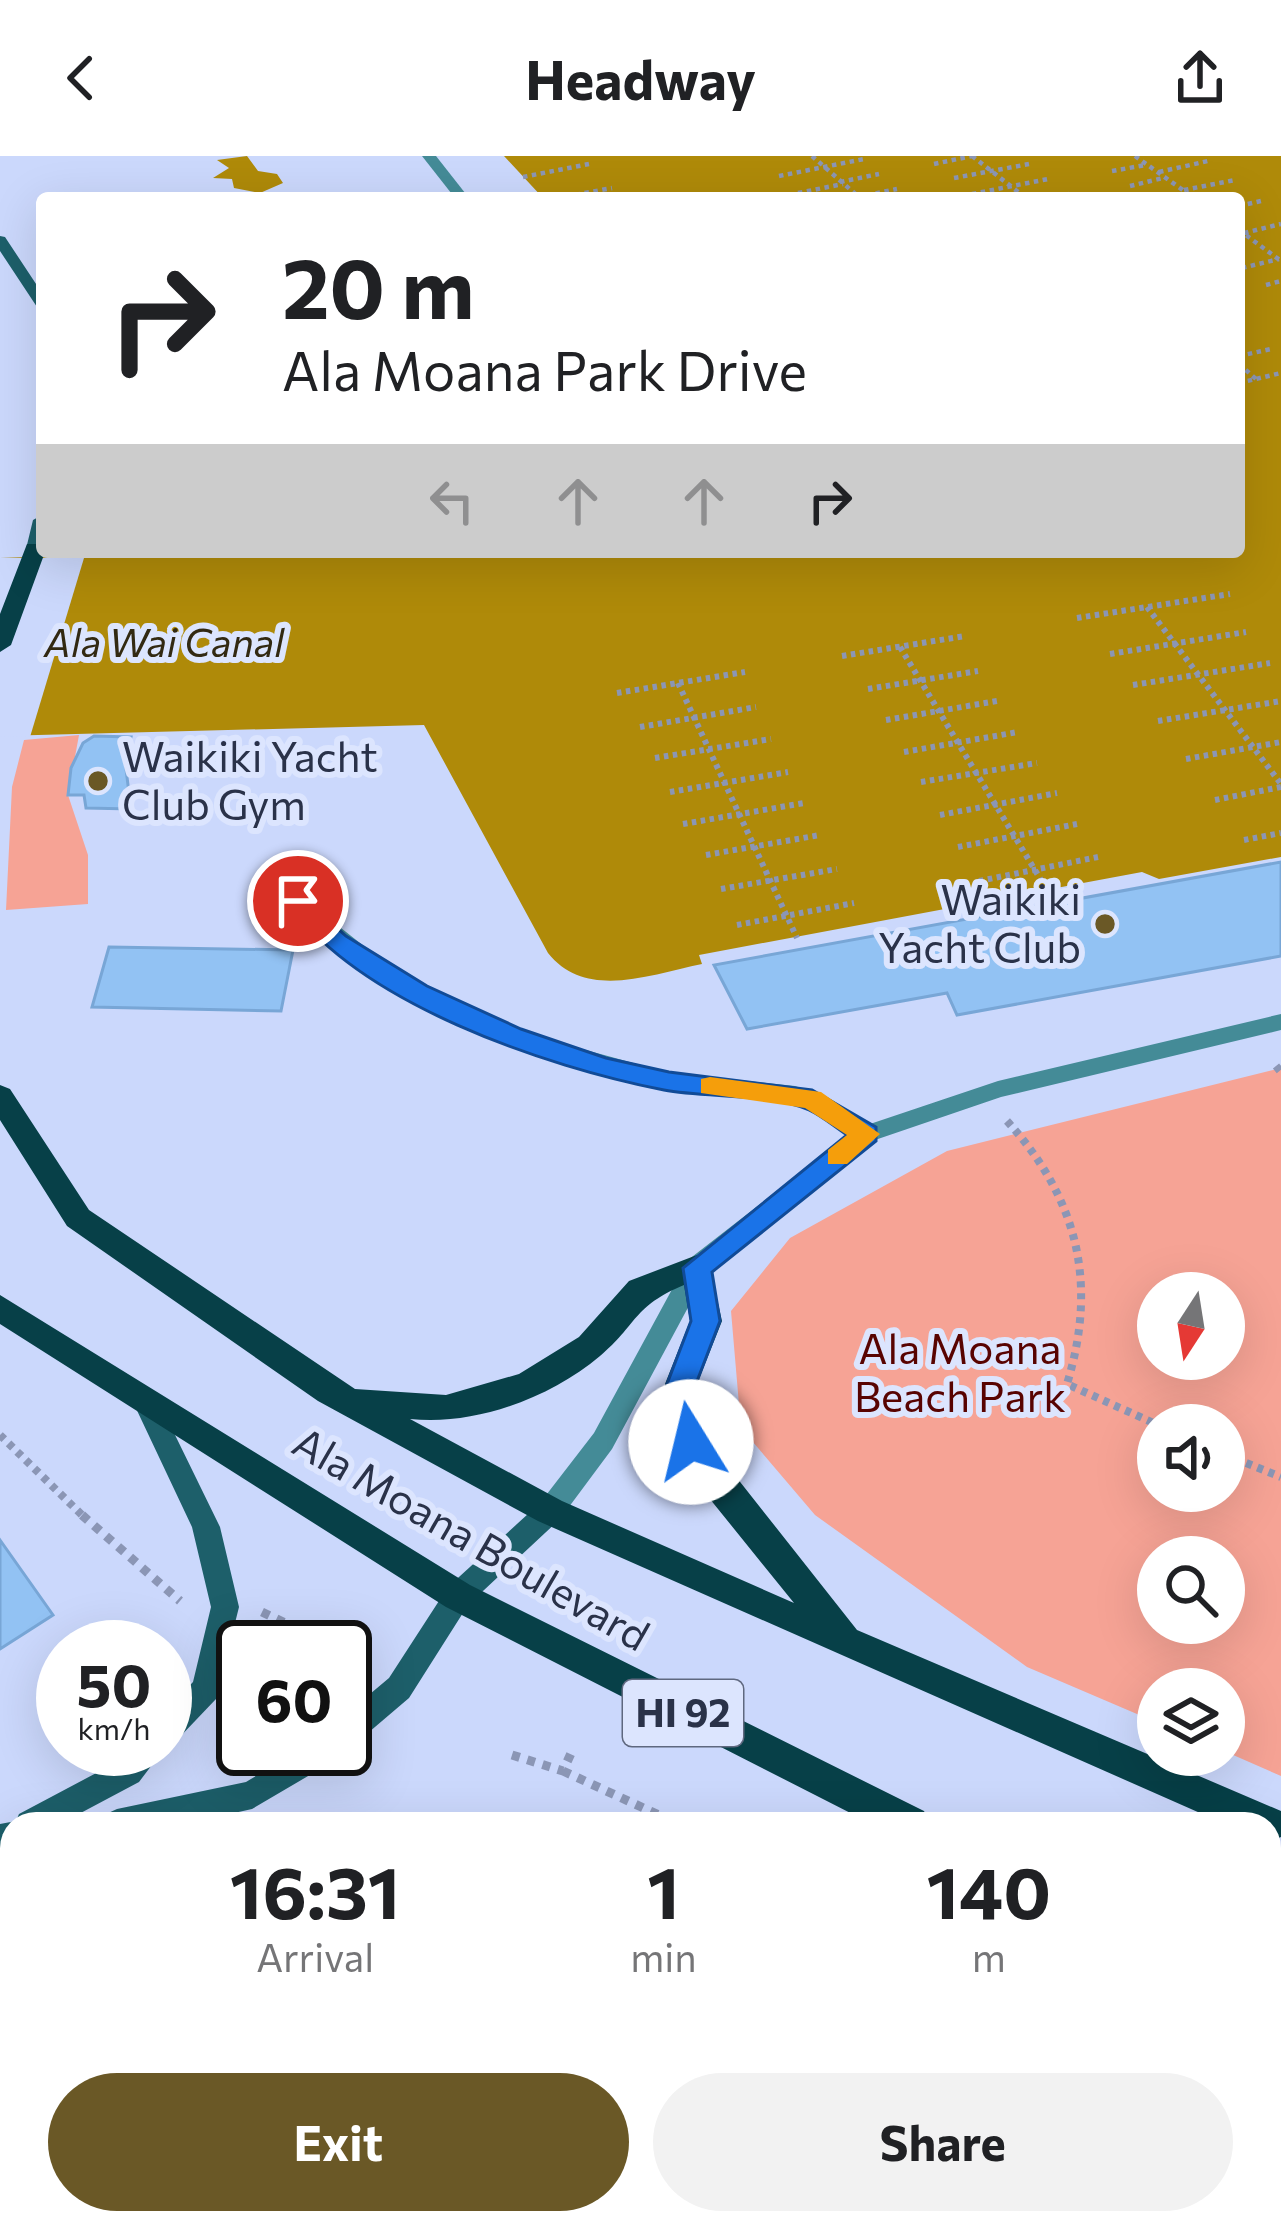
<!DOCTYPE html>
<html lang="en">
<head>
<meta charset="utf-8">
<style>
  :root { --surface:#fff; --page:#f2f2f2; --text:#202124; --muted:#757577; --accent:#6a5826 }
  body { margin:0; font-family:Commissioner,sans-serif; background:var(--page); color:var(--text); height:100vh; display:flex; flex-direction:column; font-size:45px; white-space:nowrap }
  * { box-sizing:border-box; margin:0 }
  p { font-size:39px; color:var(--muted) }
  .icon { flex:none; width:66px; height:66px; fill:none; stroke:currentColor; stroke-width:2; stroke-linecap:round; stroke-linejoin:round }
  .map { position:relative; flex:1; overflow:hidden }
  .sheet { position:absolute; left:0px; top:1656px; width:1281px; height:423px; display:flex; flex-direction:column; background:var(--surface); border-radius:36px 36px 0 0; box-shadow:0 12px 48px #0002 }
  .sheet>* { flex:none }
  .hud { position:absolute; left:36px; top:36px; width:1209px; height:366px; border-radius:12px; box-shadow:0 12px 48px #0002; background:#fff; color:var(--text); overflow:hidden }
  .needle { width:78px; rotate:192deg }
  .controls { position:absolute; left:1137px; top:1116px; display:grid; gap:24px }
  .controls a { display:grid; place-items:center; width:108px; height:108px; border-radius:50%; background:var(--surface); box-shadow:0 12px 48px #0002; font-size:60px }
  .speed { position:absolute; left:36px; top:1464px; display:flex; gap:24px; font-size:60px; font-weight:700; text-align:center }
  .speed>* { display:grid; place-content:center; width:156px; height:156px; border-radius:50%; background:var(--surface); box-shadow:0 12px 48px #0002; line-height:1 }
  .speed small { font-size:30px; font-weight:400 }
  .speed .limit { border:6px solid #111; border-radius:18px; background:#fff; color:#111 }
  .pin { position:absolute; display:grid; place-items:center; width:102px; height:102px; color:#fff; margin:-51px; border:6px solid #fff; border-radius:50%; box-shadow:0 3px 12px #0007 }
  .me { position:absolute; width:132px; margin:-66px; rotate:351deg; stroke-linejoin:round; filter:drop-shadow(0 0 9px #0008) }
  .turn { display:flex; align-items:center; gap:42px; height:252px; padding:0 48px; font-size:54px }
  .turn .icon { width:156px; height:156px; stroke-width:2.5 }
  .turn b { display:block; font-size:84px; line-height:102px }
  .lanes { display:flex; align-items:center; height:114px; padding:0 48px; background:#0003; justify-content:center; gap:60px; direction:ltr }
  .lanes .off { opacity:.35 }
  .eta { display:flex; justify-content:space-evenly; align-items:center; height:204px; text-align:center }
  .eta b { font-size:72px; font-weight:700; line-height:84px }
  .action { display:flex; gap:24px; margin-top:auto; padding:24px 48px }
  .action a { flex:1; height:138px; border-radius:72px; background:var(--accent); color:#fff; font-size:48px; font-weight:700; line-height:138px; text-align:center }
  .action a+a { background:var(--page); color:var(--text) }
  header { display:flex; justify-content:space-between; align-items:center; height:156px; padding:0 48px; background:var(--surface); font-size:54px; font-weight:700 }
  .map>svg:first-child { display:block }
  .built { fill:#bccbf3 }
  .green { fill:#f6a395; fill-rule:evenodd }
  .water { fill:#af8a09 }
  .pier { fill:#cbd8fc }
  .building { fill:#92c2f3; stroke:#78a6d6; stroke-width:3 }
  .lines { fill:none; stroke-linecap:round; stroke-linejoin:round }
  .path-far3 { stroke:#8b96b5; stroke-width:4.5; stroke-dasharray:4.5 4.5; stroke-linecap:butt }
  .path-far2 { stroke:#8b96b5; stroke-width:6; stroke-dasharray:4.5 4.5; stroke-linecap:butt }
  .path-far1 { stroke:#8b96b5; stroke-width:8; stroke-dasharray:6 6; stroke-linecap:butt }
  .path { stroke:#8b96b5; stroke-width:9; stroke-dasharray:8 8; stroke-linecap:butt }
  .lane { fill:#448b97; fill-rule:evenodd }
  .street { fill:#448b97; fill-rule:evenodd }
  .secondary { fill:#1d5f6a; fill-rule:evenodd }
  .primary { fill:#074048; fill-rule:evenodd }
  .route { fill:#1a73e8; stroke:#114b97; stroke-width:3 }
  .slow { fill:#f59e0b }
  .poi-dot { fill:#6a5826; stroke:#dce5fe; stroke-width:4.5 }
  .labels { text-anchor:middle; stroke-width:12; stroke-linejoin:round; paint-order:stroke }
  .far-water-label { font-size:39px; font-style:italic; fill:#322912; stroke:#dce5fe }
  .shield { fill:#dce5fe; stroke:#5f687f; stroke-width:3 }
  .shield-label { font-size:39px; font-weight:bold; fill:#2a3249 }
  .poi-label { font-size:42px; fill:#2a3249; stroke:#dce5fe; text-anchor:start }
  .park-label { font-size:42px; fill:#580301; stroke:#dce5fe }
  .street-label { font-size:42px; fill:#2a3249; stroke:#dce5fe }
</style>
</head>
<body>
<header><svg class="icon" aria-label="back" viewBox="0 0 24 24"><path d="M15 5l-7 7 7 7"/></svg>Headway<svg class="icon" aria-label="share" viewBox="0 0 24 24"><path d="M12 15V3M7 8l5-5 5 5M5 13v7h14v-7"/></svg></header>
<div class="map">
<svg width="1281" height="2077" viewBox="0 0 1281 2077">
  <rect width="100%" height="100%" fill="#cbd8fc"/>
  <!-- built -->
  <path class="built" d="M12,1807V2067H1269V1992L1281,1997V2077H0V1808Z"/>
  <!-- green -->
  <path class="green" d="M79,579L68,639L88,699V748L6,754L12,631L24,584Z
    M1281,912V1620L1224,1595V1533H1158V1567L1027,1511L815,1359L741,1272L731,1155L790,1082L947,995ZM1158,1137H1224V1203H1158ZM1158,1269H1224V1335H1158ZM1158,1401H1224V1467H1158Z"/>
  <!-- water -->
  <path class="water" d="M247,0L258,15L277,18L283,27L260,37L234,32L232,23L213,22L229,12L217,4Z
    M504,0H1281V701L1159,723L1142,716L699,799L702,808C652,818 586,845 548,797L424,569L0,580V402L170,396H1239V42H543Z"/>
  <!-- pier -->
  <path class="pier" d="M0,402H84L30,581L0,580Z"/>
  <!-- building -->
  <path class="building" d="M94,580L131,581L125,605L131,653L86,652L84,639H68L71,612L83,587Z
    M1281,706V800L957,859L947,837L747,873L714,809Z
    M109,791L293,794L281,855L92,851Z
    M0,1384L53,1459L0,1493Z"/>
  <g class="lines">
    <!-- path-far3 -->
    <path class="path-far3" d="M812,0L860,42
      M972,0L1026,42
      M1135,0L1194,42
      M934,8L972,0
      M1112,15L1146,9
      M1159,16L1208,5
      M779,20L864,3
      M523,21L589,8
      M954,22L1029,8
      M840,26L879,18
      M1130,30L1163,22
      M1184,34L1235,24
      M798,37L843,28
      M972,38L1048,23
      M858,41L897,33
      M558,42L612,32
      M1048,42L1069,38
      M1168,42L1188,38
      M1239,50L1265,44
      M1239,74L1281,105
      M1244,77L1281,68
      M1242,112L1279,103
      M1266,129L1281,125
      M1239,175L1247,174
      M1239,200L1271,193
      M1239,208L1256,223
      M1239,227L1281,217"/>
    <!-- path-far2 -->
    <path class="path-far2" d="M1147,451L1281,628
      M1077,462L1230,438
      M900,491L1047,734
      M1110,498L1246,476
      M842,500L965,480
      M678,527L797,782
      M1133,529L1270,507
      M868,533L978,515
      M617,537L745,516
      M886,564L997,545
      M1158,565L1281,545
      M640,571L756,551
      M904,596L1018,576
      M655,602L771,583
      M1186,603L1281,586
      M921,626L1037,607
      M670,636L788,616
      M1215,644L1281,631
      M940,659L1057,637
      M683,668L804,647
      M1244,684L1281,677
      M958,691L1077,668
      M706,699L820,679
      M979,725L1098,701
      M721,733L837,713
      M737,769L854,747"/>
    <!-- path-far1 -->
    <path class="path-far1" d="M1276,910L1281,916
      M1007,965C1078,1043 1098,1127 1067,1228L1158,1269
      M0,1279L85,1362
      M1224,1298L1281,1321"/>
    <!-- path -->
    <path class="path" d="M82,1359L180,1445
      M262,1456L304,1476
      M512,1599L563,1615L572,1595
      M563,1615L674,1666"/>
    <!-- lane -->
    <path class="lane" d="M298,738L384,806L428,833L524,877L666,916L795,930L827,941L870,968L998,925L1281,858V874L1001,941L875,984L706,1118L612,1293L560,1363L550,1367L540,1363L536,1355L540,1347L594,1277L688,1104L850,978C781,929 743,947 666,932C525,906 395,850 291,750L288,745Z
      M1269,1905L1281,1911V1960L1269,1954Z
      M12,1985V2019L0,2021V1987Z"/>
    <!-- street -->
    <path class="street" d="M422,0H436L469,42H455Z"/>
    <!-- secondary -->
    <path class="secondary" d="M0,80L5,81L42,137V152L37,151L0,95Z
      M42,359V395L29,397L26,393L33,364Z
      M146,1235L155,1238L220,1371L239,1451L216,1543L175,1586L165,1590V1555L193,1526L211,1451L192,1371L133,1246L137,1238Z
      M550,1343L560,1347L564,1355L560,1363L468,1449L409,1542L355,1588L345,1592V1559L389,1522L448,1431L540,1347Z
      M129,1593H164L139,1626L60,1668H12V1721L0,1719V1668L16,1665L19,1658L117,1606Z
      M300,1593H342L337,1603L252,1653L185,1668H102L106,1658L117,1653L246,1626Z"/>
    <!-- primary -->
    <path class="primary" d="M27,388H42L45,396L11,489L0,496V458Z
      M0,929L10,933L89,1054L355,1233L446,1239L519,1218L579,1181L629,1125L697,1099L708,1102L722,1165L697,1228L707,1284L857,1474L1281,1655V1681L1269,1686V1668H1225L538,1365L318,1245L67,1070L0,964ZM684,1129L690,1165L665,1228L674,1286L697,1327L794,1447L562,1345L410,1263C475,1270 550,1242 600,1200C637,1169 633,1150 684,1129Z
      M0,1139L470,1429L924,1655L930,1668H872L446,1451L0,1168Z
      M1269,1820L1281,1825V1866L1269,1861Z"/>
  </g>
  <!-- route -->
  <path class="route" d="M298,737L346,780L427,830L521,873L606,902L669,916L812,934L876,971V985L712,1116L720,1165L696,1228L706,1286L702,1295H680L667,1228L691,1165L683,1112L847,979C835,971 822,960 809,954C773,937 705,942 664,934C546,911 357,847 287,745Z"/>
  <!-- slow -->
  <path class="slow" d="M710,921L821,936L880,978L847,1008H828V994L847,979L805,952L701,937V923Z"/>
  <!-- markers -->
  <g class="poi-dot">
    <circle cx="98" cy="625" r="12"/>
    <circle cx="1105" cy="768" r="12"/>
  </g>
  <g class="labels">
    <!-- far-water labels -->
    <g class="far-water-label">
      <text x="164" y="501">Ala Wai Canal</text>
    </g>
    <!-- shield labels -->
    <rect class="shield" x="623" y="1524" width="120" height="66" rx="9"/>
    <g class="shield-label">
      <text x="683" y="1571">HI 92</text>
    </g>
    <!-- poi labels -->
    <g class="poi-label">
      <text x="122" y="616">Waikiki Yacht<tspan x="122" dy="48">Club Gym</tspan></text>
      <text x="1081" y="759" text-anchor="end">Waikiki<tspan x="1081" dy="48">Yacht Club</tspan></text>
    </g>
    <!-- park labels -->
    <g class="park-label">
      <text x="960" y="1208">Ala Moana<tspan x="960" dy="48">Beach Park</tspan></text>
    </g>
    <!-- street labels -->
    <g class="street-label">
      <text transform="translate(471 1383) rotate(30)" y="15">Ala Moana Boulevard</text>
    </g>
  </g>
</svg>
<div class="controls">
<a><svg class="needle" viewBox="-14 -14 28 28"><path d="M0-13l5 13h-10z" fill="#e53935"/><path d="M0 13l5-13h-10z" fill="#757577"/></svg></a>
<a><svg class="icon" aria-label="sound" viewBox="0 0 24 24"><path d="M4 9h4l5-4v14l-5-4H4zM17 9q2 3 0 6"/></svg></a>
<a><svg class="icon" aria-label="search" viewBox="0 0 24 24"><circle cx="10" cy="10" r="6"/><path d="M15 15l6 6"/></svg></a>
<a><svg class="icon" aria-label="layers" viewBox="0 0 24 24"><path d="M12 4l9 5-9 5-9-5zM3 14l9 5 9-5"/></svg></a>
</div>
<div class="speed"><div>50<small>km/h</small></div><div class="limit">60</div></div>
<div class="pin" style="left:298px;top:745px;background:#d93025"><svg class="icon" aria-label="arrive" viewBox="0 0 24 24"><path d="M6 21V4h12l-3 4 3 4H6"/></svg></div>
<svg class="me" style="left:691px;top:1286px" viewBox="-20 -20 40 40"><circle r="19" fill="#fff"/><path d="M0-13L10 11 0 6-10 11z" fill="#1a73e8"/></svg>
<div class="hud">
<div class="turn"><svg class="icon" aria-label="right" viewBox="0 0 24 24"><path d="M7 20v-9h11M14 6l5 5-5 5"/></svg><div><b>20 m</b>Ala Moana Park Drive</div></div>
<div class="lanes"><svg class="icon off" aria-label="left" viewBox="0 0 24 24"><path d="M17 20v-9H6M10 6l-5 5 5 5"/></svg><svg class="icon off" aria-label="ahead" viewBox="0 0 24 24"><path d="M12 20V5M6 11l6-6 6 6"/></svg><svg class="icon off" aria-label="ahead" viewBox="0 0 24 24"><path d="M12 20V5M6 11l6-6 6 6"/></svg><svg class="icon" aria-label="right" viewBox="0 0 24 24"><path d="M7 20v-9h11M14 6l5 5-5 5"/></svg></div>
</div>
<section class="sheet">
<div class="eta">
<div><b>16:31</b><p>Arrival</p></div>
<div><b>1</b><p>min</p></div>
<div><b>140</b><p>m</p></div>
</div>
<div class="action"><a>Exit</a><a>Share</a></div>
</section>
</div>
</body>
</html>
